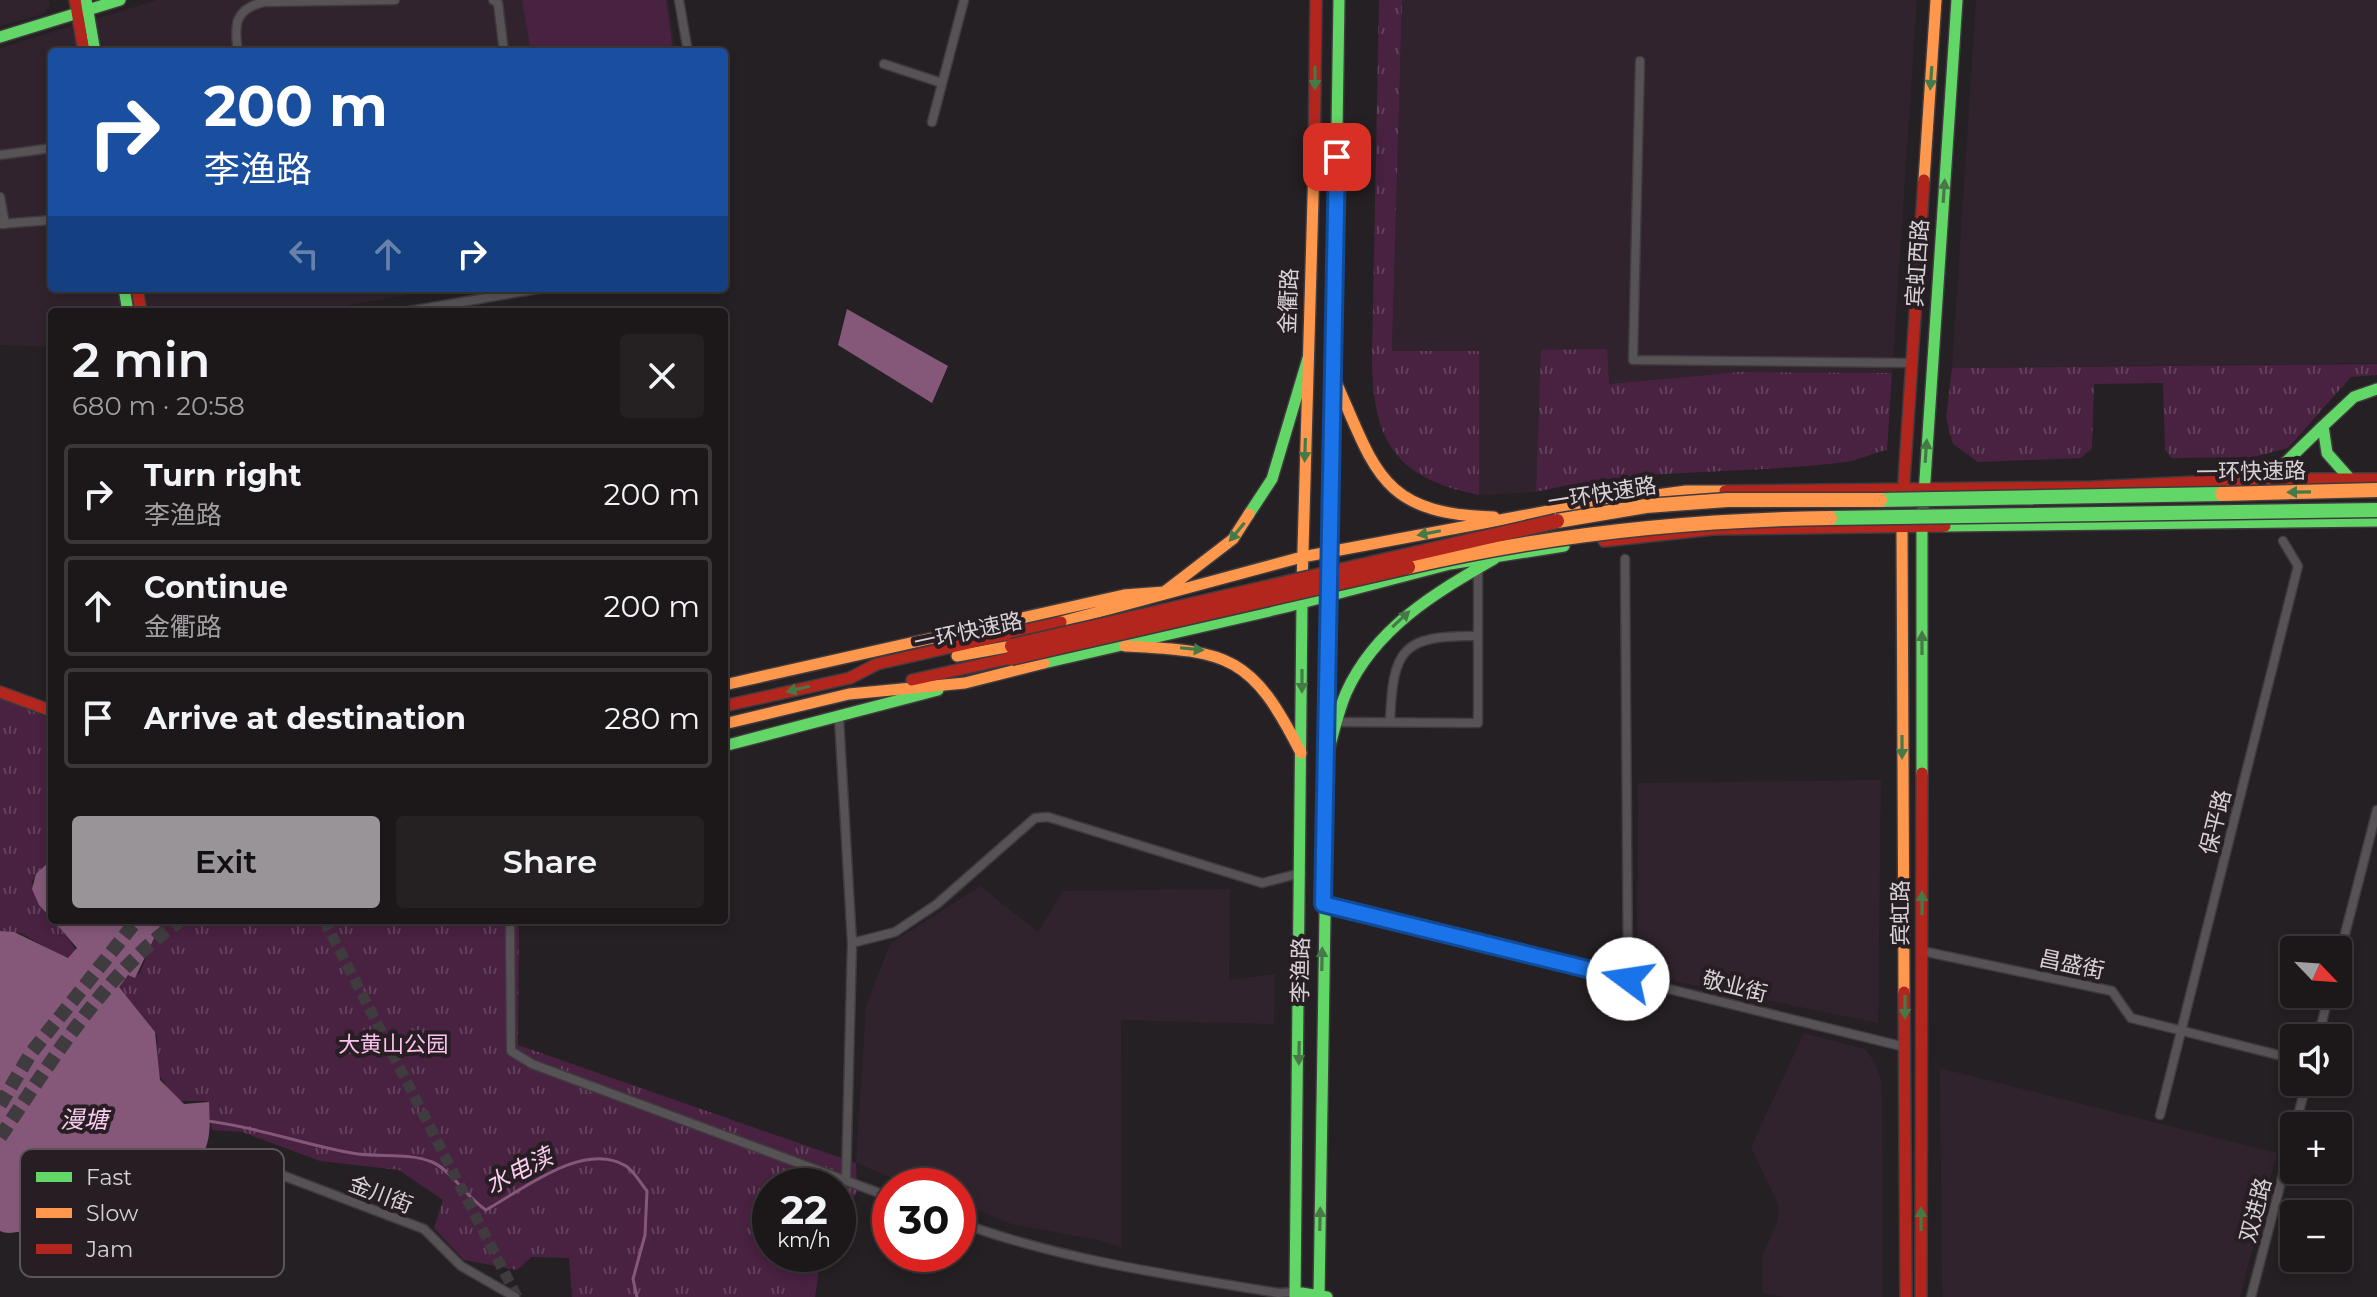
<!DOCTYPE html>
<html lang="en">
<head>
<meta charset="utf-8">
<style>
  :root { --surface:#1c181a; --page:#252123; --text:#f1f3f6; --muted:#a0a0a2; --line:#3a3739; --accent:#999497 }
  body { margin:0; font-family:Montserrat,"Noto Sans SC",sans-serif; background:var(--page); color:var(--text); height:100vh; display:flex; flex-direction:column; font-size:30px; white-space:nowrap }
  * { box-sizing:border-box; margin:0 }
  p { font-size:26px; color:var(--muted) }
  .icon { flex:none; width:44px; height:44px; fill:none; stroke:currentColor; stroke-width:2; stroke-linecap:round; stroke-linejoin:round }
  .map { position:relative; flex:1; overflow:hidden }
  .details { position:absolute; left:48px; top:308px; width:680px; height:616px; display:flex; flex-direction:column; background:var(--surface); border-radius:8px; box-shadow:0 4px 12px #0003,0 0 0 2px var(--line) }
  .details>* { flex:none }
  .guide { position:absolute; left:48px; top:48px; width:680px; height:244px; border-radius:8px; box-shadow:0 4px 12px #0003,0 0 0 2px var(--line); background:#1a4fa0; color:#fff; overflow:hidden }
  .needle { width:52px; rotate:115deg }
  .fabs { position:absolute; left:2280px; top:936px; display:grid; gap:16px }
  .fabs a { display:grid; place-items:center; width:72px; height:72px; border-radius:8px; background:var(--surface); box-shadow:0 4px 12px #0003,0 0 0 2px var(--line); font-size:40px }
  .speed { position:absolute; left:752px; top:1168px; display:flex; gap:16px; font-size:40px; font-weight:700; text-align:center }
  .speed>* { display:grid; place-content:center; width:104px; height:104px; border-radius:50%; background:var(--surface); box-shadow:0 4px 12px #0003,0 0 0 2px var(--line); line-height:1 }
  .speed small { font-size:20px; font-weight:400 }
  .speed .limit { border:12px solid #d22; background:#fff; color:#111 }
  .pin { position:absolute; display:grid; place-items:center; width:68px; height:68px; color:#fff; margin:-34px; border-radius:16px; box-shadow:0 4px 12px #0006 }
  .me { position:absolute; width:88px; margin:-44px; rotate:284deg; stroke-linejoin:round; filter:drop-shadow(0 0 6px #0008) }
  .turn { display:flex; align-items:center; gap:28px; height:168px; padding:0 24px; font-size:36px }
  .turn .icon { width:104px; height:104px; stroke-width:2.5 }
  .turn b { display:block; font-size:56px; line-height:68px }
  .lanes { display:flex; align-items:center; height:76px; padding:0 24px; background:#0003; justify-content:center; gap:40px; direction:ltr }
  .lanes .off { opacity:.35 }
  .round { display:grid; place-items:center; flex:none; width:84px; height:84px; border-radius:8px; background:var(--page) }
  .summary { display:flex; align-items:center; justify-content:space-between; height:136px; padding:0 24px }
  h1 { font-size:48px; font-weight:600; line-height:60px }
  .button { display:flex; gap:16px; margin-top:auto; padding:16px 24px }
  .button a { flex:1; height:92px; border-radius:8px; background:var(--accent); color:#111; font-size:32px; font-weight:600; line-height:92px; text-align:center }
  .button a+a { background:var(--page); color:var(--text) }
  ul { padding:0; list-style:none }
  li { display:flex; align-items:center; gap:24px; height:100px; margin:0 16px 12px; padding:0 8px; border:4px solid var(--line); border-radius:8px }
  li div { flex:1 }
  li b { display:block; font-size:30px }
  li em { font-style:normal }
  .map>svg:first-child { display:block }
  .built { fill:#30232d }
  .grass { fill:url(#grass-tufts) }
  .pitch { fill:#482240 }
  .water { fill:#855879 }
  .lines { fill:none; stroke-linecap:round; stroke-linejoin:round }
  .stream { stroke:#855879; stroke-width:3 }
  .secondary-tunnel { stroke:#403b3e; stroke-width:11; stroke-dasharray:11 5.5; stroke-linecap:butt }
  .highway-tunnel { stroke:#403b3e; stroke-width:14; stroke-dasharray:14 7; stroke-linecap:butt }
  .street-casing { stroke:#3e3a3d; stroke-width:11 }
  .fast-casing { stroke:#3e3a3d; stroke-width:14 }
  .slow-casing { stroke:#3e3a3d; stroke-width:14 }
  .jam-casing { stroke:#3e3a3d; stroke-width:14 }
  .street { stroke:#575255; stroke-width:8 }
  .fast { stroke:#63d668; stroke-width:11 }
  .slow { stroke:#ff974d; stroke-width:11 }
  .jam { stroke:#b3261e; stroke-width:11 }
  .fast-bridge-casing { stroke:#3e3a3d; stroke-width:17; stroke-linecap:butt }
  .slow-bridge-casing { stroke:#3e3a3d; stroke-width:17; stroke-linecap:butt }
  .jam-bridge-casing { stroke:#3e3a3d; stroke-width:17; stroke-linecap:butt }
  .fast-bridge { stroke:#63d668; stroke-width:14 }
  .slow-bridge { stroke:#ff974d; stroke-width:14 }
  .jam-bridge { stroke:#b3261e; stroke-width:14 }
  .oneway { fill:#457a46 }
  .route-casing { stroke:#114b97; stroke-width:20 }
  .route { stroke:#1a73e8; stroke-width:14 }
  .labels { text-anchor:middle; stroke-width:8; stroke-linejoin:round; paint-order:stroke }
  .street-label { font-size:22px; fill:#d8d2d6; stroke:#271e24 }
  .park-label { font-size:22px; fill:#fdc1ed; stroke:#271e24 }
  .water-label { font-size:24px; font-style:italic; fill:#facced; stroke:#271e24 }
  .key { fill:#271e24; stroke:#5c5459; stroke-width:2 }
  .key-label { font-size:22px; fill:#d8d2d6 }
</style>
</head>
<body>
<div class="map">
<svg width="2377" height="1297" viewBox="0 0 2377 1297">
  <defs>
    <pattern id="grass-tufts" width="24" height="20" patternUnits="userSpaceOnUse" patternTransform="scale(2)"><rect width="24" height="20" fill="#482240"/><path d="M3 7l-1-3M5 7V3M7 7l1-3M15 17l-1-3M17 17v-4M19 17l1-3" fill="none" stroke="#62415b"/></pattern>
  </defs>
  <rect width="100%" height="100%" fill="#252023"/>
  <!-- built -->
  <path class="built" d="M0,0H49L50,5L43,14L0,26Z
    M157,0H668L676,52H52V288H444L312,312H52V347L0,345V48Z
    M1402,0H1917L1892,373L1739,372L1608,384L1542,350L1536,492L1479,495V351L1392,352Z
    M1976,0H2377V363L1952,368Z
    M1881,780L1878,1023L1679,982L1637,967L1638,783Z
    M980,886L1038,932L1063,891L1230,889L1229,980L1275,974L1274,1024L1121,1020L1122,1248L1095,1239L1014,1225L958,1202V1186H912L856,1163L866,1006L890,944Z
    M1804,1033L1865,1049L1876,1064L1882,1083L1883,1297H1784L1763,1293L1762,1257L1777,1222L1779,1207L1751,1147Z
    M1940,1068L2277,1153L2240,1297H1942Z"/>
  <!-- grass -->
  <path class="grass" d="M1379,0H1402L1392,351H1479V495C1394,478 1372,440 1372,356Z
    M1607,349L1609,384L1739,372L1892,373L1887,450C1873,453 1859,460 1846,462C1743,475 1638,467 1536,492L1541,350Z
    M2377,364V375L2351,377L2288,448L2254,457L2171,458L2165,449L2163,383L2094,384L2092,448L2081,458L1978,462L1953,444L1946,418L1952,368Z
    M0,699L52,719V863L31,882L52,914V920H56L77,952L69,961L21,933L0,931Z
    M163,920H519L518,1045L856,1163L857,1192L838,1225V1186H770V1254H821L815,1297H572L569,1258L532,1257L517,1270L464,1260L434,1228L443,1200L399,1170L320,1161L242,1132L212,1130L207,1101H176L158,1073L157,1035L118,987L127,973L139,974Z"/>
  <!-- pitch -->
  <path class="pitch" d="M522,0H666L673,52H531Z"/>
  <!-- water -->
  <path class="water" d="M847,309L948,366L932,403L838,345Z
    M52,859V919L39,905L32,889L36,874Z
    M53,920H163L135,978L128,975L119,987L155,1032L160,1080L184,1104L209,1102C210,1126 212,1144 197,1163L97,1207C70,1208 21,1241 0,1231V931L14,932L68,958L77,948Z"/>
  <g class="lines">
    <!-- stream -->
    <path class="stream" d="M208,1121C258,1127 304,1145 352,1153C377,1158 408,1152 432,1162C451,1170 466,1197 486,1210C522,1190 584,1140 626,1166C634,1171 641,1184 647,1191L645,1235L633,1279L637,1297"/>
    <!-- secondary-tunnel -->
    <path class="secondary-tunnel" d="M324,920L517,1297"/>
    <!-- highway-tunnel -->
    <path class="highway-tunnel" d="M0,1105L31,1053L137,920
      M0,1137C51,1062 106,971 181,920"/>
    <!-- street casing -->
    <g class="street-casing">
      <path id="street" d="M493,0L498,3L504,52
        M679,0L688,52
        M238,52C234,25 234,9 264,2L395,0
        M1640,61L1633,360L1913,363
        M884,64L942,83
        M932,122L964,0
        M0,155L52,148
        M0,197L5,224
        M0,224L52,220
        M404,312L543,288
        M1625,559L1628,979
        M839,718L852,943L846,1181
        M1333,722L1478,723V568
        M1390,722C1393,649 1401,635 1478,636
        M1323,904L1905,1047
        M510,920L511,1051L532,1064L890,1197
        M852,943L895,932L937,904L1035,818L1048,817L1262,883L1301,873
        M1922,951L2112,991L2131,1018L2294,1059
        M2338,961L2377,810
        M2318,1038L2329,994
        M2160,1115L2298,566L2283,541
        M2295,1126L2307,1082
        M214,1173L271,1171L424,1229L461,1266L515,1297
        M958,1222C1062,1260 1170,1275 1278,1293L1295,1292
        M2251,1297L2294,1132"/>
    </g>
    <!-- fast casing -->
    <g class="fast-casing">
      <path id="fast" d="M86,0L95,52
        M0,37L120,0
        M124,288L128,312
        M2323,426L2354,397L2377,389
        M2259,479L2285,463L2323,426L2327,453L2350,479
        M1249,514L1272,479L1308,358
        M1922,525L1957,0
        M1945,526L2377,521
        M1330,580L1339,0
        M1044,663L1286,607L1450,564L1564,546
        M724,746L938,690
        M1326,758C1333,737 1337,714 1346,693C1375,628 1435,593 1494,559
        M1922,773V529
        M1295,1292L1327,1297
        M1295,1297L1302,603
        M1319,1297L1330,595"/>
    </g>
    <!-- slow casing -->
    <g class="slow-casing">
      <path id="slow" d="M1924,180L1936,0
        M1336,382C1376,472 1381,514 1494,517
        M1902,529L1904,992
        M1302,585L1314,163
        M1061,622L1302,557L1575,506L1686,491H1725
        M1125,646C1230,651 1252,656 1301,753
        M957,656L1012,646
        M724,685L1124,595L1164,592L1233,539L1249,514
        M724,724L849,694L965,683L1044,663"/>
    </g>
    <!-- jam casing -->
    <g class="jam-casing">
      <path id="jam" d="M75,0L84,52
        M1314,163L1316,0
        M137,288L141,312
        M1725,491L2091,487L2259,479H2377
        M1903,496L1924,180
        M1604,541L1714,529L1945,526
        M912,680L1011,658
        M0,692L52,711
        M724,706L850,678L877,664L1061,622
        M1904,992L1906,1297
        M1921,1297L1922,773"/>
    </g>
    <!-- street -->
    <use href="#street" class="street"/>
    <!-- fast -->
    <use href="#fast" class="fast"/>
    <!-- slow -->
    <use href="#slow" class="slow"/>
    <!-- jam -->
    <use href="#jam" class="jam"/>
    <!-- fast-bridge casing -->
    <g class="fast-bridge-casing">
      <path id="fast-bridge" d="M1880,500L2222,494
        M1830,518L2377,510"/>
    </g>
    <!-- slow-bridge casing -->
    <g class="slow-bridge-casing">
      <path id="slow-bridge" d="M2222,494L2377,490
        M1557,521L1646,506L1727,500H1880
        M1408,567C1546,535 1689,520 1830,518"/>
    </g>
    <!-- jam-bridge casing -->
    <g class="jam-bridge-casing">
      <path id="jam-bridge" d="M1012,646L1557,521
        M1011,658L1408,567"/>
    </g>
    <!-- fast-bridge -->
    <use href="#fast-bridge" class="fast-bridge"/>
    <!-- slow-bridge -->
    <use href="#slow-bridge" class="slow-bridge"/>
    <!-- jam-bridge -->
    <use href="#jam-bridge" class="jam-bridge"/>
  </g>
  <!-- one-way arrows -->
  <defs><path id="oneway-solid" d="M-6-.8H1V-3.2L6.5 0L1 3.2V.8H-6Z" transform="scale(2)"/></defs>
  <g class="oneway">
    <use href="#oneway-solid" transform="translate(1315 78) rotate(90)"/>
    <use href="#oneway-solid" transform="translate(1931 78) rotate(94)"/>
    <use href="#oneway-solid" transform="translate(1944 191) rotate(-86)"/>
    <use href="#oneway-solid" transform="translate(1305 450) rotate(92)"/>
    <use href="#oneway-solid" transform="translate(1926 451) rotate(-86)"/>
    <use href="#oneway-solid" transform="translate(2299 492) rotate(179)"/>
    <use href="#oneway-solid" transform="translate(1237 532) rotate(129)"/>
    <use href="#oneway-solid" transform="translate(1429 533) rotate(169)"/>
    <use href="#oneway-solid" transform="translate(1401 619) rotate(-43)"/>
    <use href="#oneway-solid" transform="translate(1922 643) rotate(-90)"/>
    <use href="#oneway-solid" transform="translate(1192 649) rotate(6)"/>
    <use href="#oneway-solid" transform="translate(1302 681) rotate(90)"/>
    <use href="#oneway-solid" transform="translate(798 689) rotate(167)"/>
    <use href="#oneway-solid" transform="translate(1902 747) rotate(90)"/>
    <use href="#oneway-solid" transform="translate(1922 903) rotate(-90)"/>
    <use href="#oneway-solid" transform="translate(1322 959) rotate(-89)"/>
    <use href="#oneway-solid" transform="translate(1905 1007) rotate(90)"/>
    <use href="#oneway-solid" transform="translate(1299 1053) rotate(91)"/>
    <use href="#oneway-solid" transform="translate(1320 1219) rotate(-89)"/>
    <use href="#oneway-solid" transform="translate(1921 1219) rotate(-90)"/>
  </g>
  <g class="lines">
    <!-- route casing -->
    <g class="route-casing">
      <path id="route" d="M1337,157L1323,904L1628,979"/>
    </g>
    <!-- route -->
    <use href="#route" class="route"/>
  </g>
  <g class="labels">
    <!-- street labels -->
    <g class="street-label">
      <text transform="translate(1917 263) rotate(-86)" y="8">宾虹西路</text>
      <text transform="translate(1288 301) rotate(-88)" y="8">金衢路</text>
      <text transform="translate(2251 471) rotate(-1)" y="8">一环快速路</text>
      <text transform="translate(1602 493) rotate(-9)" y="8">一环快速路</text>
      <text transform="translate(968 631) rotate(-12)" y="8">一环快速路</text>
      <text transform="translate(2215 822) rotate(-76)" y="8">保平路</text>
      <text transform="translate(1900 913) rotate(-90)" y="8">宾虹路</text>
      <text transform="translate(2072 964) rotate(12)" y="8">昌盛街</text>
      <text transform="translate(1300 970) rotate(-89)" y="8">李渔路</text>
      <text transform="translate(1735 986) rotate(14)" y="8">敬业街</text>
      <text transform="translate(381 1194) rotate(21)" y="8">金川街</text>
      <text transform="translate(2255 1210) rotate(-75)" y="8">双进路</text>
    </g>
    <!-- park labels -->
    <g class="park-label">
      <text x="393" y="1052">大黄山公园</text>
    </g>
    <!-- water labels -->
    <g class="water-label">
      <text x="84" y="1128">漫塘</text>
      <text transform="translate(519 1171) rotate(-27)" y="8">水电渎</text>
    </g>
  </g>
  <!-- legend -->
  <rect x="20" y="1149" width="264" height="128" rx="12" class="key"/>
  <rect x="36" y="1172" width="36" height="10" fill="#63d668"/>
  <rect x="36" y="1208" width="36" height="10" fill="#ff974d"/>
  <rect x="36" y="1244" width="36" height="10" fill="#b3261e"/>
  <g class="key-label">
    <text x="86" y="1185">Fast</text>
    <text x="86" y="1221">Slow</text>
    <text x="86" y="1257">Jam</text>
  </g>
</svg>
<div class="fabs">
<a><svg class="needle" viewBox="-14 -14 28 28"><path d="M0-13l5 13h-10z" fill="#e53935"/><path d="M0 13l5-13h-10z" fill="#a0a0a2"/></svg></a>
<a><svg class="icon" aria-label="sound" viewBox="0 0 24 24"><path d="M4 9h4l5-4v14l-5-4H4zM17 9q2 3 0 6"/></svg></a>
<a>+</a>
<a>−</a>
</div>
<div class="speed"><div>22<small>km/h</small></div><div class="limit">30</div></div>
<div class="pin" style="left:1337px;top:157px;background:#d93025"><svg class="icon" aria-label="arrive" viewBox="0 0 24 24"><path d="M6 21V4h12l-3 4 3 4H6"/></svg></div>
<svg class="me" style="left:1628px;top:979px" viewBox="-20 -20 40 40"><circle r="19" fill="#fff"/><path d="M0-13L10 11 0 6-10 11z" fill="#1a73e8"/></svg>
<div class="guide">
<div class="turn"><svg class="icon" aria-label="right" viewBox="0 0 24 24"><path d="M7 20v-9h11M14 6l5 5-5 5"/></svg><div><b>200 m</b>李渔路</div></div>
<div class="lanes"><svg class="icon off" aria-label="left" viewBox="0 0 24 24"><path d="M17 20v-9H6M10 6l-5 5 5 5"/></svg><svg class="icon off" aria-label="ahead" viewBox="0 0 24 24"><path d="M12 20V5M6 11l6-6 6 6"/></svg><svg class="icon" aria-label="right" viewBox="0 0 24 24"><path d="M7 20v-9h11M14 6l5 5-5 5"/></svg></div>
</div>
<section class="details">
<div class="summary"><div><h1>2 min</h1><p>680 m · 20:58</p></div><a class="round"><svg class="icon" aria-label="close" viewBox="0 0 24 24"><path d="M6 6l12 12M18 6L6 18"/></svg></a></div>
<ul>
<li><svg class="icon" aria-label="right" viewBox="0 0 24 24"><path d="M7 20v-9h11M14 6l5 5-5 5"/></svg><div><b>Turn right</b><p>李渔路</p></div><em>200 m</em></li>
<li><svg class="icon" aria-label="ahead" viewBox="0 0 24 24"><path d="M12 20V5M6 11l6-6 6 6"/></svg><div><b>Continue</b><p>金衢路</p></div><em>200 m</em></li>
<li><svg class="icon" aria-label="arrive" viewBox="0 0 24 24"><path d="M6 21V4h12l-3 4 3 4H6"/></svg><div><b>Arrive at destination</b></div><em>280 m</em></li>
</ul>
<div class="button"><a>Exit</a><a>Share</a></div>
</section>
</div>
</body>
</html>
